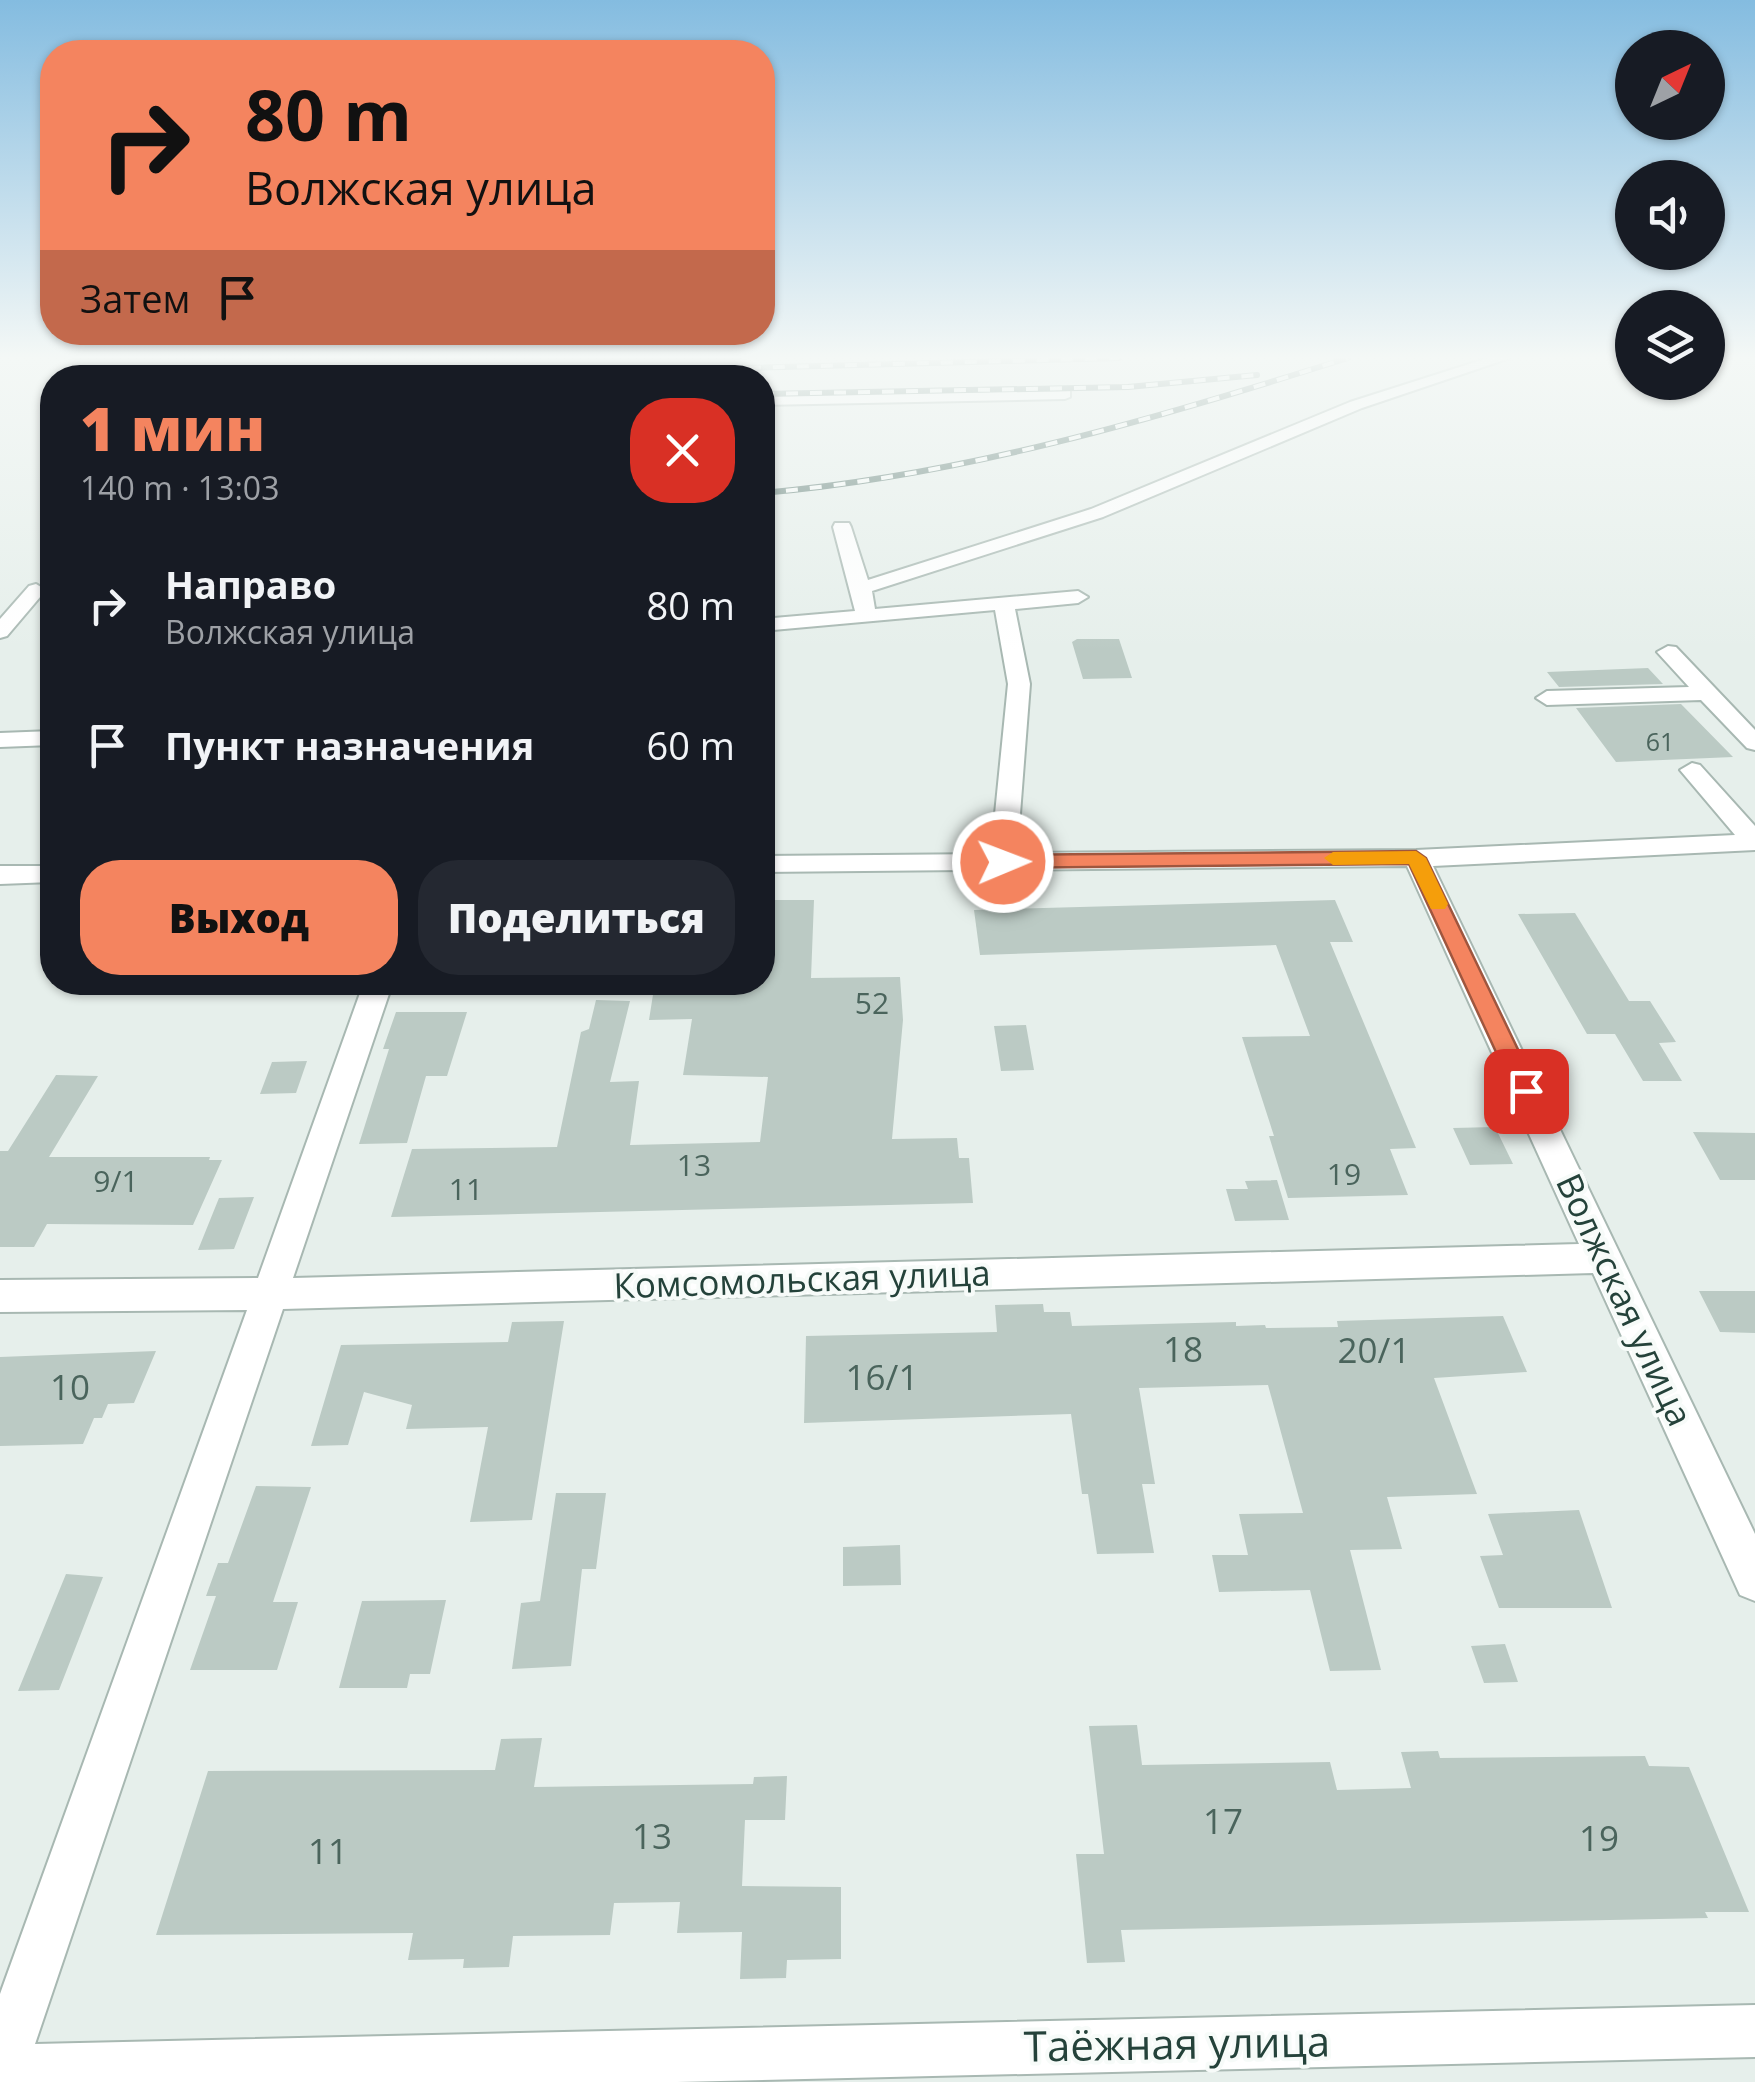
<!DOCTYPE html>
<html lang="ru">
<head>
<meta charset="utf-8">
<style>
  :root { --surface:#171b24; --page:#242831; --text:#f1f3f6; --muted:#9ea1a6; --accent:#f4845f }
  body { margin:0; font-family:"Open Sans",sans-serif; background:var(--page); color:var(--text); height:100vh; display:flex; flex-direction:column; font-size:38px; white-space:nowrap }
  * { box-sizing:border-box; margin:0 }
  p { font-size:32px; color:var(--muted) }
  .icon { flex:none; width:55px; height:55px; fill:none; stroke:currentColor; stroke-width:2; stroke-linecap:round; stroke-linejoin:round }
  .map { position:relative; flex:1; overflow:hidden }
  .drawer { position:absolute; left:40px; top:365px; width:735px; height:630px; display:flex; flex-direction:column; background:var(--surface); border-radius:40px; box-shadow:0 2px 8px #0004 }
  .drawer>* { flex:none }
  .banner { position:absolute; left:40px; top:40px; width:735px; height:305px; border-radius:40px; box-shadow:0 2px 8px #0004; background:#f4845f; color:#111; overflow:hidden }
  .needle { width:65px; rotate:43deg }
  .buttons { position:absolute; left:1615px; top:30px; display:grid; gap:20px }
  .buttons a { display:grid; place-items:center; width:110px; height:110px; border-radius:50%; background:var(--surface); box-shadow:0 2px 8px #0004; font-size:50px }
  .pin { position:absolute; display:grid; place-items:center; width:85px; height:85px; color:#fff; margin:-42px; border-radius:20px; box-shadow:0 5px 15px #0006 }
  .me { position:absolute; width:110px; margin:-55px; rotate:89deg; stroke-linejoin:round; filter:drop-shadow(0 0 8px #0008) }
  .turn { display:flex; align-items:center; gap:35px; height:210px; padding:0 40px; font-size:45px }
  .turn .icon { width:130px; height:130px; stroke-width:2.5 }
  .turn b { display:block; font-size:70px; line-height:85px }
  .then { display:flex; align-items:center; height:95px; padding:0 40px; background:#0003; gap:20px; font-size:38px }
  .round { display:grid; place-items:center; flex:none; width:105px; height:105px; border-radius:40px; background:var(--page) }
  .head { display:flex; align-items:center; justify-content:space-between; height:170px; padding:0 40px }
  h1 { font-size:60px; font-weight:800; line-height:75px; color:var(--accent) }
  .cta { display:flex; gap:20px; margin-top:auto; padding:20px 40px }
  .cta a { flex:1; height:115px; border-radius:40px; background:var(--accent); color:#111; font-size:40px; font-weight:800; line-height:115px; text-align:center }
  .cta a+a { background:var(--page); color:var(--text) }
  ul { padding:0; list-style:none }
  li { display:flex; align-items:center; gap:30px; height:140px; padding:0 40px }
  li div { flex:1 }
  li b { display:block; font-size:38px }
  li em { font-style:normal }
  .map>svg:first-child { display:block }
  .building { fill:#bbcac4 }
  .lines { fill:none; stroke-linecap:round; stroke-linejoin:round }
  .minor-casing { stroke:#a8b8b2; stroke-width:4 }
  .minor { fill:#fff; fill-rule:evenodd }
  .rail-casing { stroke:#5f7d75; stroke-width:6 }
  .rail { stroke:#f7fbf9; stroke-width:4; stroke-dasharray:12; stroke-linecap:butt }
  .route { fill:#f4845f; stroke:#9f563e; stroke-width:2.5 }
  .slow { fill:#f59e0b }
  .labels { text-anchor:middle; stroke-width:8; stroke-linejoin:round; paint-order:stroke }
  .far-number-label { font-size:25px; fill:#4a645c }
  .number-label { font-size:30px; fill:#4a645c }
  .street-label { font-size:35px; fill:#24423a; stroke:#f7fbf9 }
  .near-number-label { font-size:35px; fill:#4a645c }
  .near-street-label { font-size:42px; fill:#24423a; stroke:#f7fbf9 }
</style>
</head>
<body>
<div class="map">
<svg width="1755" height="2082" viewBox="0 0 1755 2082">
  <rect width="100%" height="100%" fill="#e6efeb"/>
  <!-- building -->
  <path class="building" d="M1077,639H1119L1132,678L1083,679L1072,642Z
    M1648,668L1663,684L1559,687L1547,672Z
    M1681,704L1733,757L1616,762L1576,708Z
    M762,900H814L811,978L900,977L903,1020L892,1139L957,1138L959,1158H969L973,1203L391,1217L412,1149L557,1147L581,1032L589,1029L596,1000L630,1001L610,1082L639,1081L630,1145L760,1142L768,1077L683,1075L692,1019L649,1020L655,982H762Z
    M1335,900L1353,942H1330L1416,1148L1390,1149L1408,1195L1288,1198L1269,1136H1274L1242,1037L1310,1036L1276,945L980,955L974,910Z
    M1575,913L1629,1001H1650L1676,1042L1659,1043L1682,1081H1643L1615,1034H1587L1518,914Z
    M396,1012H467L447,1076H426L407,1143L359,1144L389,1049H383Z
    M1026,1025L1034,1070L1001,1071L994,1026Z
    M307,1061L296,1093L260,1094L272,1062Z
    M56,1075L98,1076L49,1157H210L209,1160H222L193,1225L47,1224L34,1247H0V1151H8Z
    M1495,1127L1513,1164L1470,1165L1453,1128Z
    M1693,1132L1755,1133V1180H1720Z
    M1277,1180L1289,1220L1235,1221L1226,1189H1248L1245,1181Z
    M254,1197L234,1249L198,1250L219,1198Z
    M1699,1291H1755V1333L1720,1332Z
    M1043,1304L1044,1312H1070L1072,1326L1236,1322V1326L1265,1325L1266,1328L1338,1327L1337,1321L1503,1316L1527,1372L1434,1378L1477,1494L1387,1497L1402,1549L1350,1550L1381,1670L1330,1671L1310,1590L1219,1592L1212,1555H1248L1239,1514L1303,1513L1268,1385L1139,1388L1155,1484H1142L1154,1553L1097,1554L1088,1494H1082L1071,1414L804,1423L806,1336L997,1332L995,1305Z
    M564,1321L532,1520L470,1522L488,1427L406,1429L412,1405L364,1392L348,1445L311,1446L341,1345L508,1342L512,1322Z
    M156,1351L134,1403L108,1404L102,1418H94L83,1444L0,1446V1357Z
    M256,1486L311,1487L273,1602H298L277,1670H190L216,1596H206L218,1563H228Z
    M556,1493H606L596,1569H582L571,1666L512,1669L521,1603L540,1601Z
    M1579,1510L1612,1608H1499L1480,1556L1503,1555L1488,1514Z
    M900,1545L901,1585L843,1586V1547Z
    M66,1574L103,1577L59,1690L18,1691Z
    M446,1600L430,1674H410L407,1688H339L362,1601Z
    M1505,1644L1518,1682L1484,1683L1471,1646Z
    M1137,1725L1142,1765L1330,1762L1337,1790L1411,1788L1401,1752L1438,1751L1440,1758L1645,1756L1649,1766L1689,1767L1749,1912H1705L1708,1918L1121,1930L1125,1962L1087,1963L1076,1854H1104L1089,1726Z
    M542,1738L534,1787L753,1784L754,1777L787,1776L785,1820H745L742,1886L841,1887V1959L787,1960L786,1978L740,1979L742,1932L677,1933L680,1902L614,1903L610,1935L513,1936L509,1967L463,1968L464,1959L408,1960L413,1933L156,1935L208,1771L495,1770L501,1739Z"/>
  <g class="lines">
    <!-- minor casing -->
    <g class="minor-casing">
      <path id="minor" d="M1488,358H1510L1362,408L1103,517L872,591L875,609L1078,591L1088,597L1078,603L1015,609L1030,684L1017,853L1416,850L1735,835L1680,770L1692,763L1700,765L1755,826V850L1433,866L1755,1534V1601L1740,1595L1593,1273L283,1309L35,2044L1755,2005V2057L677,2082H0V1994L247,1310L0,1312V1280L258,1278L364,982H393L293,1278L1579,1244L1407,866L762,872V856L991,854L1008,684L995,610L762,631V619L855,611L833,527L835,523H849L851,527L868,580L1091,509L1350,402Z
        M1070,391V397L1065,399L762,405V395Z
        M36,584L46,590L7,636L0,638V619L29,586Z
        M1668,646L1676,647L1755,730V750L1747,748L1701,700L1547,705L1536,698L1547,691L1689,687L1657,652Z
        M52,731V745L0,747V733Z
        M0,866H52V882L0,884Z"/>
    </g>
    <!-- minor -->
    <use href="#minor" class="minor"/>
    <!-- rail casing -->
    <g class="rail-casing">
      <path id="rail" d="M365,378L1119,358
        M762,394L1128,387L1257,375
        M762,493C967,475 1153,419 1348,358"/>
    </g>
    <!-- rail -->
    <use href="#rail" class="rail"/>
  </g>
  <!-- sky -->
  <linearGradient id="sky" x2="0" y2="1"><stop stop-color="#84bce0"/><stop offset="0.55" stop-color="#f4f8f6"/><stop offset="1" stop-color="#f4f8f6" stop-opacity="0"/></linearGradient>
  <rect width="1755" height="650" fill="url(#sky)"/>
  <!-- route -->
  <path class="route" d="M1416,851L1426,858L1538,1091L1534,1098L1526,1100L1514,1091L1409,864L1003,868L993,862L1003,855Z"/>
  <!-- slow -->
  <path class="slow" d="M1416,851L1426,858L1448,904L1445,909H1431L1409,864L1333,865L1324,858L1333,852Z"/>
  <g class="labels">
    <!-- far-number labels -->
    <g class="far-number-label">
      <text x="1660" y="751">61</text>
    </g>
    <!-- number labels -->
    <g class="number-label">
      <text x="872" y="1014">52</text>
      <text x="694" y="1176">13</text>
      <text x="1344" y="1185">19</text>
      <text x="116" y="1192">9/1</text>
      <text x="466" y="1200">11</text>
    </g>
    <!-- street labels -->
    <g class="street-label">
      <text transform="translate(802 1280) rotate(-2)" y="12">Комсомольская улица</text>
      <text transform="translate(1624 1300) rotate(65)" y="12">Волжская улица</text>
    </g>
    <!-- near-number labels -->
    <g class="near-number-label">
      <text x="1183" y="1362">18</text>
      <text x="1374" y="1363">20/1</text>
      <text x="882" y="1390">16/1</text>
      <text x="70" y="1400">10</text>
      <text x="1223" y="1834">17</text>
      <text x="652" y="1849">13</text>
      <text x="1599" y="1851">19</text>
      <text x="328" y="1864">11</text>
    </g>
    <!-- near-street labels -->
    <g class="near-street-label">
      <text transform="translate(1177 2044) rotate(-1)" y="15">Таёжная улица</text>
    </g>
  </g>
</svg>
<div class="buttons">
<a><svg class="needle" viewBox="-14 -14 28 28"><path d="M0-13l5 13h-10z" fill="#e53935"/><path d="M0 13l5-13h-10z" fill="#9ea1a6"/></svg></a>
<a><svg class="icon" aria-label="sound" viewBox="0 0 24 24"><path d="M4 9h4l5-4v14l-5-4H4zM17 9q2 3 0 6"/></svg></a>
<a><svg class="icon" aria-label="layers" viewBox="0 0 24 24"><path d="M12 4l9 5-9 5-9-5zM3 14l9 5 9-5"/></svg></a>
</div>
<div class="pin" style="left:1526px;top:1091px;background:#d93025"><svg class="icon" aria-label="arrive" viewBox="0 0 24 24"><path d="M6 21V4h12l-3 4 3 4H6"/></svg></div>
<svg class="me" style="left:1003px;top:862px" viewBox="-20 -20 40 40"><circle r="17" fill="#f4845f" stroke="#fff" stroke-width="3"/><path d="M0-11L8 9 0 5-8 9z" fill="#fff"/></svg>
<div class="banner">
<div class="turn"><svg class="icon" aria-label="right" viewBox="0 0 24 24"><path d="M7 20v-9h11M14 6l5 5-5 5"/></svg><div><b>80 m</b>Волжская улица</div></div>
<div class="then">Затем<svg class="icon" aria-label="arrive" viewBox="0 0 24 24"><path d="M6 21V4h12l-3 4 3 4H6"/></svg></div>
</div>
<section class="drawer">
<div class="head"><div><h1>1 мин</h1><p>140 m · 13:03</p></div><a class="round" style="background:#d93025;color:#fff"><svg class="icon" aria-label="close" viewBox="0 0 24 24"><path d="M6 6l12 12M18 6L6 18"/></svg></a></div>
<ul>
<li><svg class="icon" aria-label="right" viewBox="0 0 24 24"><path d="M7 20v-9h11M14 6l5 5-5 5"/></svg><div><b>Направо</b><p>Волжская улица</p></div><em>80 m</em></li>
<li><svg class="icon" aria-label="arrive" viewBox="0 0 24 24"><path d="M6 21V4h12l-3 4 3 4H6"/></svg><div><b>Пункт назначения</b></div><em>60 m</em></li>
</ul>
<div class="cta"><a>Выход</a><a>Поделиться</a></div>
</section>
</div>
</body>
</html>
